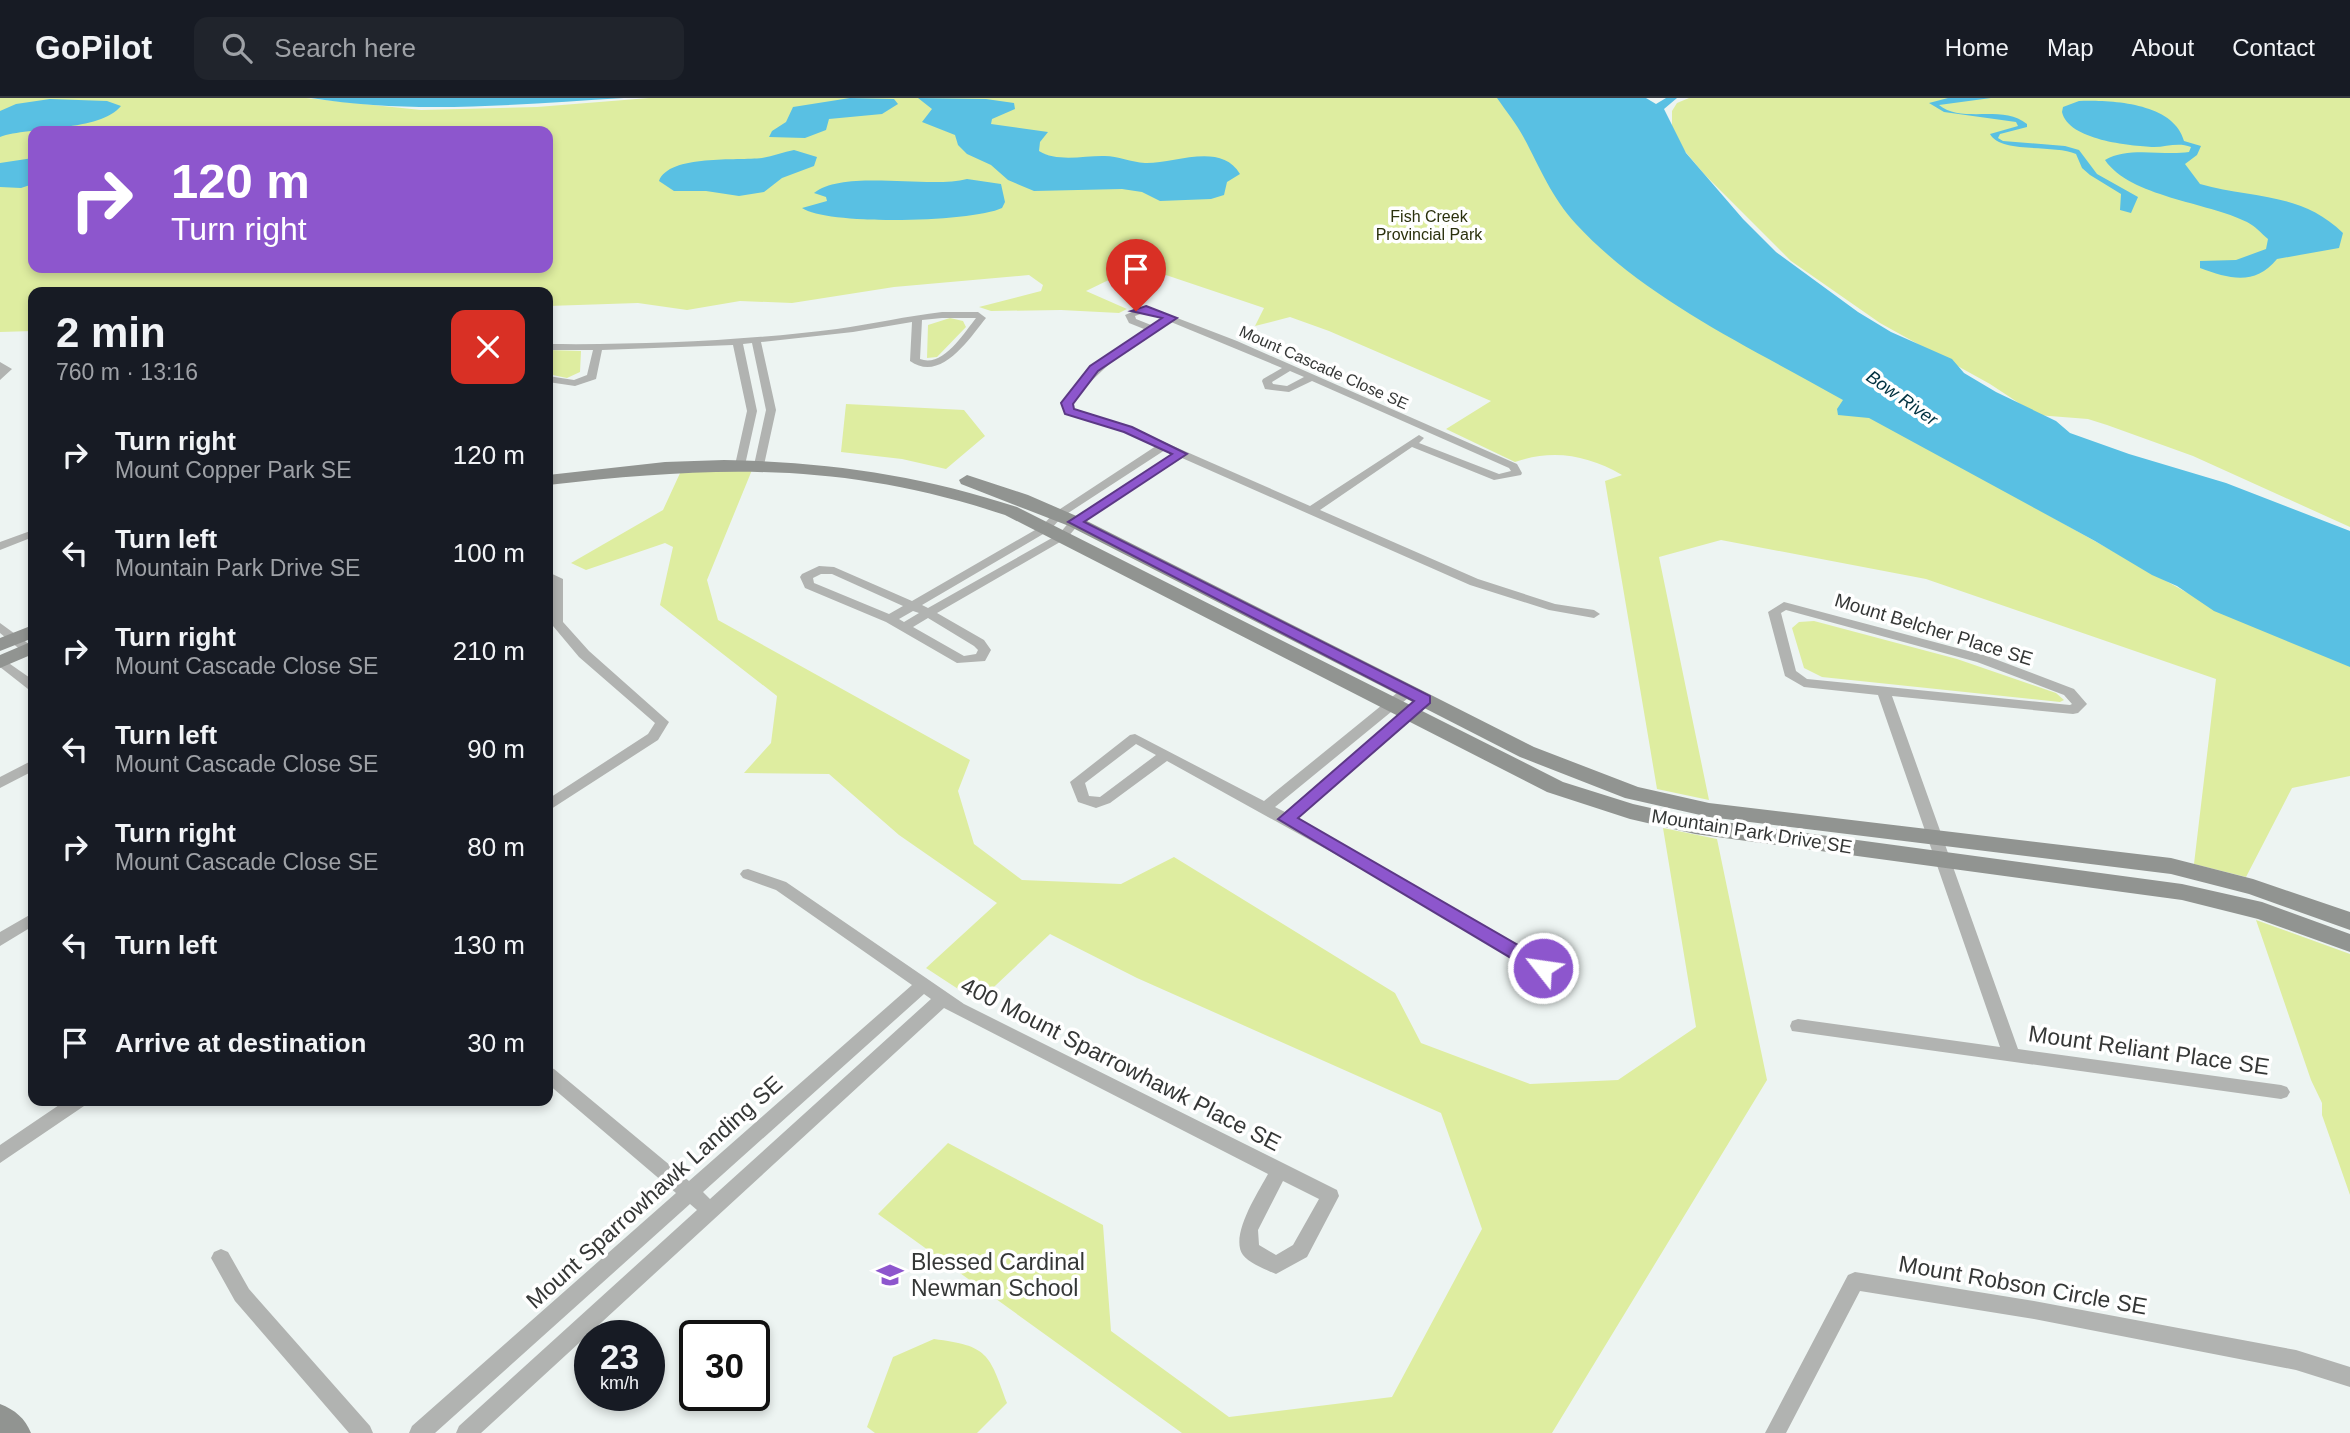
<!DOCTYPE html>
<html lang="en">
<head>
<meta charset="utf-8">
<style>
  :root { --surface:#171b24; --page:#20242c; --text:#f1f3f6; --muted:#9ea1a6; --line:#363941 }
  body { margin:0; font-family:Helvetica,sans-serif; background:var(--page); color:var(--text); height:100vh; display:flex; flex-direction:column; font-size:26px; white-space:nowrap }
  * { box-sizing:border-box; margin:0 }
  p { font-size:23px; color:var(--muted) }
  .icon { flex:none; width:38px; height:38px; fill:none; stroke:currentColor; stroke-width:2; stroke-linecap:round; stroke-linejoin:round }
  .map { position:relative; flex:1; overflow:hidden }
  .details { position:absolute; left:28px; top:189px; width:525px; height:819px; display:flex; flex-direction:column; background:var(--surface); border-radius:14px; box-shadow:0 4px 10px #0003 }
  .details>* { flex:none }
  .top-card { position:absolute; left:28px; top:28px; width:525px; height:147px; border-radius:14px; box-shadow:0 4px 10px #0003; background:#8d56cd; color:#fff; overflow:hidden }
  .speed { position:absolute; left:574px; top:1222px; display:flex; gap:14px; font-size:35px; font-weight:700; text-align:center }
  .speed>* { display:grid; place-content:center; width:91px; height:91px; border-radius:50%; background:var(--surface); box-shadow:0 4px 10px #0003; line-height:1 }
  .speed small { font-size:18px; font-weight:400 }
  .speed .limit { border:4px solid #111; border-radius:10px; background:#fff; color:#111 }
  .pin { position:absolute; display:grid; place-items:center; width:60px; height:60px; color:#fff; margin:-72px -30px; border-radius:50% 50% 50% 0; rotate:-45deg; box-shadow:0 0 7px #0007 }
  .pin .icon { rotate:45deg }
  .me { position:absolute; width:77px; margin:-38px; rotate:300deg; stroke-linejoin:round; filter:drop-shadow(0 0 5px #0008) }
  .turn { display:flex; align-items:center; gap:24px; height:147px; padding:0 28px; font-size:32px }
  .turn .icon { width:91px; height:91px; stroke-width:2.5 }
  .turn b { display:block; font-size:49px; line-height:60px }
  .round { display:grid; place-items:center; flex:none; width:74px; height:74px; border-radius:14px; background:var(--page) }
  .head { display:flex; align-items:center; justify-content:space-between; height:119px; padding:0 28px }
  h1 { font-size:42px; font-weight:700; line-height:52px }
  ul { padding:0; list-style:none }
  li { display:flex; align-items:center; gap:21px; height:98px; padding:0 28px }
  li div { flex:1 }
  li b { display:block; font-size:26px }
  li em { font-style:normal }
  header { display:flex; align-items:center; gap:42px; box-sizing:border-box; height:98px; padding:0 35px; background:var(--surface); border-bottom:2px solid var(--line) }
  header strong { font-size:33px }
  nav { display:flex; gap:38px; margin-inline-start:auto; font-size:24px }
  .search { width:490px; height:63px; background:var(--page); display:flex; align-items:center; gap:18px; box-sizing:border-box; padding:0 24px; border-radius:14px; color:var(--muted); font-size:26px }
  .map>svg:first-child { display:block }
  .green { fill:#deeda0; fill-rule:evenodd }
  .water { fill:#59c0e3 }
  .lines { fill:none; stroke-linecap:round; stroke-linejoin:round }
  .street { fill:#b1b3b1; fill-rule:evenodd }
  .secondary { fill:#919491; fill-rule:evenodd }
  .route { fill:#8d56cd; stroke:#5c3885; stroke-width:2 }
  .labels { text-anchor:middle; stroke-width:7; stroke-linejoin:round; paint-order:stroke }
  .far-park-label { font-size:16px; fill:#2b310d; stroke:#fff }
  .far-street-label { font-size:16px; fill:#353736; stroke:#fff }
  .far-water-label { font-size:18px; font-style:italic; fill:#003140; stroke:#fff }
  .street-label { font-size:19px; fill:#353736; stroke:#fff }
  .near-street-label { font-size:23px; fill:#353736; stroke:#fff }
  .near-poi-label { font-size:23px; fill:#353736; stroke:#fff; text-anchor:start }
</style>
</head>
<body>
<header>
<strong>GoPilot</strong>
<div class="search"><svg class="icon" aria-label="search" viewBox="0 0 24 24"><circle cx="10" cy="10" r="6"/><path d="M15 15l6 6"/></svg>Search here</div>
<nav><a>Home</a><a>Map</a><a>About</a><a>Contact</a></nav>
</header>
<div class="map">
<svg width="2350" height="1335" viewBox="0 0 2350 1335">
  <rect width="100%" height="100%" fill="#edf4f2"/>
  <!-- green -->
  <path class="green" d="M0,0H306L421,12L537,9L649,0H1508L1916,343L2184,493L2249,524L2350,563V678L2292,690L2246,779L2194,766L2216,581L1926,481L1721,442L1659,459L1709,702L1657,691L1605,383L1622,377C1587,357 1553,351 1515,364L1446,331L1491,303L1329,233L1290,219L1255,228L1264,210L1154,173L1121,176L1086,193L1127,211L1119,215L1061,212L991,213L979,209L1041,193L1043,187L1029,177L894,189L792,205L740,203L687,212L638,205L548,208V194H33V233L0,234ZM33,33H548V170H33Z
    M1689,0H2350V429L2193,358L2107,327L2088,321L2037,317L1990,286L1880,225L1791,163L1705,77L1683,51L1672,29V13L1677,5Z
    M950,220L963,223L966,229L937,259L927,260L928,227Z
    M548,252L581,253L580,274L567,280L548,276Z
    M846,306L964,312L985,338L946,371L902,361L841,354Z
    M752,372L707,482L718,522L970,662L958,693L974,746L1022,782L1121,786L1174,759L1395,895L1421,945L1530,986L1618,982L1696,929L1663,730L1717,741L1767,982L1552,1335H1182L878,1116L948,1045L1103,1127L1111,1233L1229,1319L1392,1299L1482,1131L1441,1015L1137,880L1050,836L978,904L926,870L997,805L899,737L829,676L744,675L771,645L777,598L660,507L673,449L665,445L586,472L571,465L663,412L681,373Z
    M1814,523L1957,561L2056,595L2064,602L2060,604L1822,579L1804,570L1792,530L1799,524Z
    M2256,822L2350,856V1097L2322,1017V1005L2311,982Z
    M934,1241C988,1248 989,1255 1007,1305L977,1335H875L867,1329L893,1259Z"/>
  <!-- water -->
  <path class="water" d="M311,0H624C519,6 416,17 311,0Z
    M850,0L894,1L898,6L882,16L829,21L826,32L805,40L769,39L772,33L786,24L793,9Z
    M918,0L986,1L1014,5L1015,11L992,21L991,26L1048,34L1040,44L1039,53C1056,64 1083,58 1102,58C1116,57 1130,64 1145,65C1173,66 1221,43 1240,76L1227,84L1224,97L1211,101L1160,103L1142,94L1122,91L1034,93L1008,82L991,67L967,56L958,47L955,37L922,24L932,11Z
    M1497,0H1646L1656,6L1666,0H1677L1664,11L1686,55L1743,121L1776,154L1858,214L1891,234L1952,261L1964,275L1996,294L2056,323L2070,335L2129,356L2226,385L2350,433V569L2214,513L2177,488L2152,477L2095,443L1869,320L1838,317L1837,311L1843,302C1754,251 1647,203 1576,126C1552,100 1540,70 1524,40C1516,25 1506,13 1497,0Z
    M1948,0H1991L1939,7C1962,26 2002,6 2027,26V29L2000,36L1998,40L2003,43L2065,48L2079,52L2097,76L2138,99L2131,115L2120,112L2121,96L2090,77L2082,70L2076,56C2054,46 2001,56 1990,36L2018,28L2016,24L1944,14L1929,5Z
    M50,1L107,3L121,8C100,34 30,28 0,39V13L16,6Z
    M2079,3C2112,2 2174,5 2184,43L2201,48L2197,57L2185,66L2200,86C2253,101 2301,94 2343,135L2339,150L2277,161C2255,188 2230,181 2200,170V163L2236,162L2266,151L2268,141C2261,135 2255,128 2247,124C2207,104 2130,99 2105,62C2129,48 2162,58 2189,54L2191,49C2178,44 2167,49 2154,49C2130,48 2068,42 2062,14L2063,9Z
    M794,52L817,59L814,68L782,80L764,94L739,98L706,93H674L659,83C669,56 738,63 762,60C773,58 784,54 794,52Z
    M33,60V86L21,90L0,89V65Z
    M967,81L1001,86L1005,104L1002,110C973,124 829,128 802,110L827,103L826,99L814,95C844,71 929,91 967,81Z"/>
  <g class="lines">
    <!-- street -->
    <path class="street" d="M1146,208L1237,243L1517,366L1522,375L1521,377L1494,382L1412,349L1320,412L1478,481L1555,506L1594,512L1600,516L1594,520L1549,512L1470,487L1182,360L1079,426L1067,440L937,515L984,542L991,552L985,563L957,565L886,524L805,490L800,479L802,476L819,468L834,469L912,503L1042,428L1054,415L1156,348L1124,334L1065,315L1062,305L1098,265L1144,231L1129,225L1125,217ZM1146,214L1163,221L1151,227L1136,221L1135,218ZM1171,224L1282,270L1263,281L1262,283L1265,291L1289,294L1312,283L1509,370L1511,373L1499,376L1419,345L1424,340L1419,337L1310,408L1132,330L1074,311L1072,305C1100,271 1132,244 1171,224ZM1290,273L1304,279L1287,288L1273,286L1272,284ZM1165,352L1174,356L1071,422L1059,436L928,510L922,507L1050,432L1062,419ZM821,476H832L903,508L889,516L814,485L813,480ZM913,513L919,515L904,524L899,521ZM928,520L974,548L978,552L976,556L964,558L913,529Z
      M942,214H978L986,220C969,241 941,285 910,263L912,224L853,234L761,244L776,312L764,367L759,370L754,367L766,312L752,245L743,246L757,313L745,367L740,370L735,367L747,313L733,247L602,252L596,281L575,288L548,284V278L574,282L587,277L593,252H548V246C644,247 741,243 837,231C872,226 907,218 942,214ZM942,220H976C964,235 943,270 920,261L922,222Z
      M0,264L12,271L0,282Z
      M33,432V439L0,452V444Z
      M548,474L563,481V524L589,553L669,624L658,642L548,713V701L648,636L655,625L579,559L553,528L551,483L548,482Z
      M1784,504L1987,558L2074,591L2087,606L2078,615L2073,616L1892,598L2018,951L2281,987L2287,989L2290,994L2287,999L2281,1001L1792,933L1790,928L1792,923L1798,921L2000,949L1878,597L1804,589L1785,578L1768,514ZM1786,512L1977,564L2064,597L2072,606L2070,607L1807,581L1796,573L1781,515Z
      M0,525L33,549V559L28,558L0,535Z
      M0,559L33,582V592L28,591L0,569Z
      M1408,589L1415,593L1413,596L1275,709L1285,714L1420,599H1430L1432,602L1430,605L1296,720L1549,865L1551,869L1549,873L1543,875L1537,873L1335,756L1167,663L1110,705L1096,710L1078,704L1070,684L1130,637L1135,636L1264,703L1403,590ZM1136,646L1156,657L1100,699L1089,698L1085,685Z
      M33,662V673L0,690V679Z
      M748,771L786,784L964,906L1337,1092L1339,1098L1307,1159L1276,1176C1266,1172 1249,1165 1243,1157C1229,1138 1259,1093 1268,1076L944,910L481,1335H456L459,1328L697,1112L690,1106L435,1335H409L412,1328L676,1095L548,986V969L554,971L689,1083L912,887L776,792L743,780L740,776L743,772ZM924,896L931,901L710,1101L703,1094ZM1283,1083L1319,1101L1293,1147L1276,1157L1259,1147L1258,1132Z
      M33,815V828L0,848V834Z
      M65,1003H87L84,1008L0,1065V1047Z
      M221,1151L228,1154L249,1191L370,1328L373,1335H349L235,1203L211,1160L214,1154Z
      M1855,1174L2034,1203L2296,1252L2350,1269V1289L2296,1272L2034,1221L1860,1193L1786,1335H1765L1848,1177Z"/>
    <!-- secondary -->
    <path class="secondary" d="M724,362C828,364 918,377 1017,409L1563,684L1633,706L1695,720L2182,786L2262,804L2350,836V854L2258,821L2182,802L1695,736L1630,721L1547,694L1005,417C841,363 716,368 548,387V377L665,364Z
      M967,377L1028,397L1081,420L1534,649L1638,689L1709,705L2171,760L2253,781L2350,814V832L2249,796L2171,776L1709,719L1625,700L1520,659L1069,428L961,386L959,382Z
      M33,527V540L0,553V540Z
      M33,543V556L0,570V557Z
      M0,1306C15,1312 25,1320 31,1335H0Z"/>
  </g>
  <!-- route -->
  <path class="route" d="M1146,208L1177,220L1098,273L1073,306L1074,311L1132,329L1187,356L1084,424L1430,598V605L1298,720L1549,865L1552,870L1549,875H1536L1278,721L1414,603L1068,424L1172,356L1124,334L1065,316L1061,305L1090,268L1162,220L1131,213Z"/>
  <!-- icons -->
  <defs>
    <g id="school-bare" transform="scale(2.1)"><path d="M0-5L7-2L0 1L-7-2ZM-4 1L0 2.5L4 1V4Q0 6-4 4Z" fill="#8d56cd" stroke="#fff" stroke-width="2.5" paint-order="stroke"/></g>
  </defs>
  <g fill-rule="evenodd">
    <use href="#school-bare" x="890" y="1177"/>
  </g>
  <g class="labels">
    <!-- far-park labels -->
    <g class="far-park-label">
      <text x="1429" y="124">Fish Creek<tspan x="1429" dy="18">Provincial Park</tspan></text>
    </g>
    <!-- far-street labels -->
    <g class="far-street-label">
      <text transform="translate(1324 269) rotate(24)" y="6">Mount Cascade Close SE</text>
    </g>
    <!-- far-water labels -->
    <g class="far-water-label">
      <text transform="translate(1902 300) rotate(35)" y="6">Bow River</text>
    </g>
    <!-- street labels -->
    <g class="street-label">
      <text transform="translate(1934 531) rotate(17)" y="7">Mount Belcher Place SE</text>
      <text transform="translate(1752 733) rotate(9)" y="7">Mountain Park Drive SE</text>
    </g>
    <!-- near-street labels -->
    <g class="near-street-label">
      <text transform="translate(2149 952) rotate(8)" y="8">Mount Reliant Place SE</text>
      <text transform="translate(1121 966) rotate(27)" y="8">400 Mount Sparrowhawk Place SE</text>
      <text transform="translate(654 1094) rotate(-42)" y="8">Mount Sparrowhawk Landing SE</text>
      <text transform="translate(2023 1187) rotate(10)" y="8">Mount Robson Circle SE</text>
    </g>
    <!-- near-poi labels -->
    <g class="near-poi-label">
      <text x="911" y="1172">Blessed Cardinal<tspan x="911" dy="26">Newman School</tspan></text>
    </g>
  </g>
</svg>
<div class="speed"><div>23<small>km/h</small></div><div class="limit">30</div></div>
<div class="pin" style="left:1136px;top:213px;background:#d93025"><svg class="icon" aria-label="arrive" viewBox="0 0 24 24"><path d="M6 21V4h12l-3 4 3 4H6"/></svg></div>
<svg class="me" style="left:1543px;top:870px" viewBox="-20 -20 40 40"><circle r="17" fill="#8d56cd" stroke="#fff" stroke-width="3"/><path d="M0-11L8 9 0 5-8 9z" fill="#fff"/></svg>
<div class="top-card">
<div class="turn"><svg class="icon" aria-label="right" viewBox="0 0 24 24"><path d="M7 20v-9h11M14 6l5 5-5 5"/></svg><div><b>120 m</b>Turn right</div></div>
</div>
<section class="details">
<div class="head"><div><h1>2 min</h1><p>760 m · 13:16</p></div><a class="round" style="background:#d93025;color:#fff"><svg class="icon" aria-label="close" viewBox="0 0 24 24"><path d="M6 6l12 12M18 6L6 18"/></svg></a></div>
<ul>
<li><svg class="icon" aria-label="right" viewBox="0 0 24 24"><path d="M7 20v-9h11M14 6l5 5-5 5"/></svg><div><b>Turn right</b><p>Mount Copper Park SE</p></div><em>120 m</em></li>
<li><svg class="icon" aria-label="left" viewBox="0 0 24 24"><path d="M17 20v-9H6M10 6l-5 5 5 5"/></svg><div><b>Turn left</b><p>Mountain Park Drive SE</p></div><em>100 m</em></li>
<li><svg class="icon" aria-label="right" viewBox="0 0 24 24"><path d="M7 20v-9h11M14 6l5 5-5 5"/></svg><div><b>Turn right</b><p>Mount Cascade Close SE</p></div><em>210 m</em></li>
<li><svg class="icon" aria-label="left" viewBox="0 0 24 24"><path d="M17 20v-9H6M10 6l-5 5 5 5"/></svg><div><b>Turn left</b><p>Mount Cascade Close SE</p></div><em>90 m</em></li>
<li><svg class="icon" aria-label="right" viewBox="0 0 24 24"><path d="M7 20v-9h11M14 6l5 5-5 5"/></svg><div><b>Turn right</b><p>Mount Cascade Close SE</p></div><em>80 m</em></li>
<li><svg class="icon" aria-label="left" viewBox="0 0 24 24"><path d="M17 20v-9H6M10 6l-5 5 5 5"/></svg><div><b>Turn left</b></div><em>130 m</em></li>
<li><svg class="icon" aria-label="arrive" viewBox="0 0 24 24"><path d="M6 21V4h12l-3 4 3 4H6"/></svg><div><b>Arrive at destination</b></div><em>30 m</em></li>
</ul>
</section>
</div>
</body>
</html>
